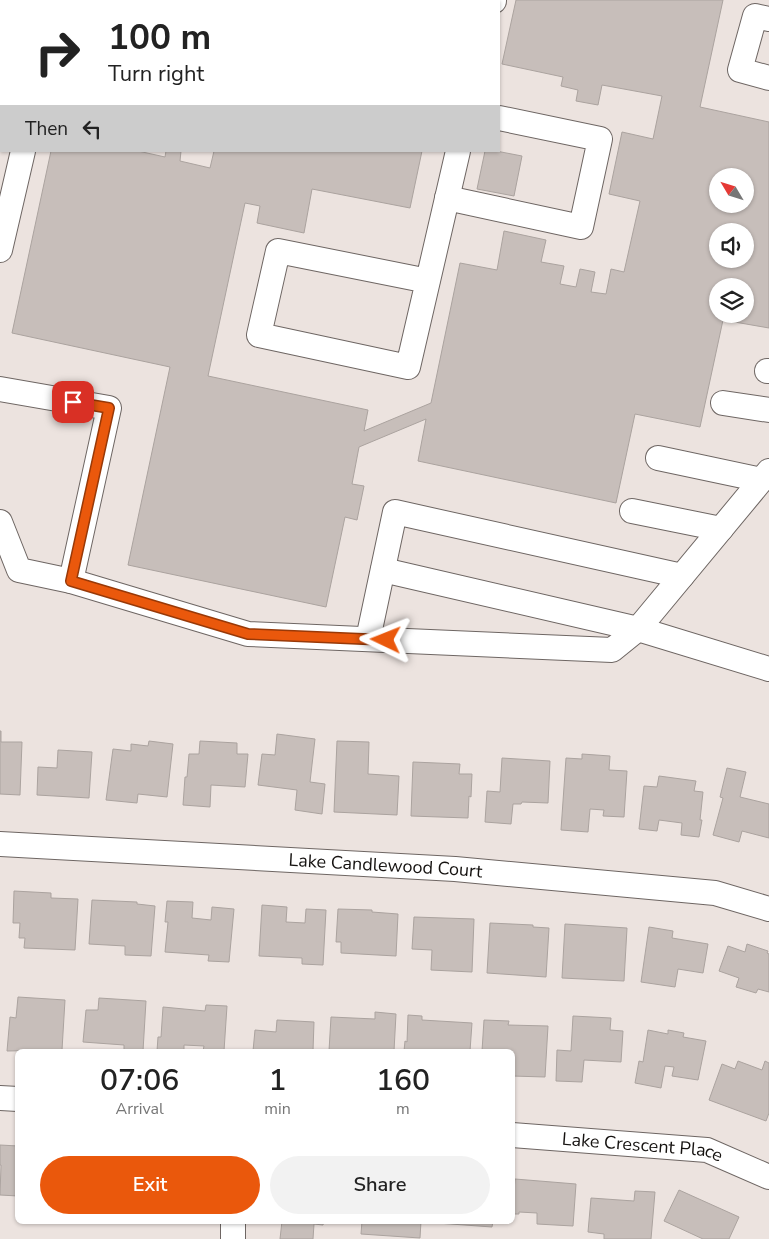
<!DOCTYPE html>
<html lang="en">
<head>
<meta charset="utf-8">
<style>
  :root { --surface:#fff; --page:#f2f2f2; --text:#222; --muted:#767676; --accent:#ea580c }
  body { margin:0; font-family:"Nunito Sans",sans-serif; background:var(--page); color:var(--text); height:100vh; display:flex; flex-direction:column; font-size:19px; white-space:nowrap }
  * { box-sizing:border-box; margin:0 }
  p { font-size:16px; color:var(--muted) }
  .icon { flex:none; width:28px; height:28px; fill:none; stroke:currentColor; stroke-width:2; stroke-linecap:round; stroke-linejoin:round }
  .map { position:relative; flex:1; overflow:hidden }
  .details { position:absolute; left:15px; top:1049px; width:500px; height:175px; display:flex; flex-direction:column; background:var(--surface); border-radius:8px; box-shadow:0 1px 4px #0004 }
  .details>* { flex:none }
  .top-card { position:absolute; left:0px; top:0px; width:500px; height:152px; box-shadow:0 1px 4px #0004; background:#fff; color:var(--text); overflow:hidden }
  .needle { width:32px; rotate:308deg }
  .fabs { position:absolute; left:709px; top:168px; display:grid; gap:10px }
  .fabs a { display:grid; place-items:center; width:45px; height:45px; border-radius:50%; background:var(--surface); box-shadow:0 1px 4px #0004; font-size:25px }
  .pin { position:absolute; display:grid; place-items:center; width:42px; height:42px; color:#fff; margin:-21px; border-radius:10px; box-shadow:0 2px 8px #0006 }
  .me { position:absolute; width:55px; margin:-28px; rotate:272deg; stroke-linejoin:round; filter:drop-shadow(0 0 4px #0008) }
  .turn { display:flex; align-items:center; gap:18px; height:105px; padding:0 25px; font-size:22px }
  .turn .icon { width:65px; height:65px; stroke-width:2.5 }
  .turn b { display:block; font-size:35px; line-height:42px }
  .then { display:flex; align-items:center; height:48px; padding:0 25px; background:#0003; gap:10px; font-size:19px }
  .eta { display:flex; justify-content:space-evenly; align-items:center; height:85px; text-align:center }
  .eta b { font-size:30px; font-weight:600; line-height:35px }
  .primary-button { display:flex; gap:10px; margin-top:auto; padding:10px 25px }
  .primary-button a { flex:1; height:58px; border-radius:30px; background:var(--accent); color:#fff; font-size:20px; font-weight:600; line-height:58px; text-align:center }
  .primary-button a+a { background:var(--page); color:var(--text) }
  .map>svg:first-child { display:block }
  .building { fill:#c7beba; stroke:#aba39f; fill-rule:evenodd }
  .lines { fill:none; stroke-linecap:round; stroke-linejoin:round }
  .minor-casing { stroke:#6e6663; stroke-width:26 }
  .minor { stroke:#fff; stroke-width:24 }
  .route-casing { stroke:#983908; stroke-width:12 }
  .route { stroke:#ea580c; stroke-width:9 }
  .labels { text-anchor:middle; stroke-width:5; stroke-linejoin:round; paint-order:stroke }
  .street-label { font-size:18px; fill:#151210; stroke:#ece3df }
</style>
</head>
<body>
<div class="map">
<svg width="769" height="1239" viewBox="0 0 769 1239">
  <rect width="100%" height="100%" fill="#ece3df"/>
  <!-- building -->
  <path class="building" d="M0,0H19V1H1V82L0,88Z
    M234,0H390L396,1H234Z
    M516,0H723L700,107L769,122V328L723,320L700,427L635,414L616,503L418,461L426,419L359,447L352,484L364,486L357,520L345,517L326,607L128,565L170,367L12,333L51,151H138L165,157L166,151H181L180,161L210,168L214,151H422L410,208L312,189L304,233L257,223L260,206L245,203L208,376L368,410L364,431L431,403L460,263L497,270L504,231L546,240L541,262L564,266L560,284L576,287L580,269L595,272L591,292L606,294L611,269L624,272L640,201L609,194L622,132L653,139L662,96L602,85L598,105L576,101L578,90L561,86L563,77L502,64ZM718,176H745V204H718ZM718,231H745V259H718ZM718,286H745V314H718Z
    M485,151H496L522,156L514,196L477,189Z
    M0,731H1V742H22L20,795L0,794Z
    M277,734L315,739L310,782L325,784L322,814L295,810L297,790L258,785L262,754L275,755Z
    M149,741L173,744L167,797L138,794L137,803L106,800L113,749L131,751V744L148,746Z
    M200,741L237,743V754H248L245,787L211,785L210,807L183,805L185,777H187L189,754H199Z
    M337,741L369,742L368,774L399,776L397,815L334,812Z
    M58,750L92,752L89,798L37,795L38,767L57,768Z
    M582,754L610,756L609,770L627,771L624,817L603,816L604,810L590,809L588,832L561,830L566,758L582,759Z
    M502,758L550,761L548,803L522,802L521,804H513L511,824L485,822L487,791L500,792Z
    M413,762L460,764L459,774H472L471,797L469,796L468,818L411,816Z
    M727,768L746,772L740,797L769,804V838L742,831L739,842L713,835L723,798L720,797Z
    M659,776L696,781L694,791L703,792L700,820H702L699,837L681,835L682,823L659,820L657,831L639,829L644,786L657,787Z
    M14,891L51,893V898L78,899L75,950L24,948L25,938H19L20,923H13Z
    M92,900L137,902V904L155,906L151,956L125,955V946L89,944Z
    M167,901L193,902L192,918L211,920L212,907L234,909L229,962L208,961L209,955L165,952L168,922H165Z
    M262,905L287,907L286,922L305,923L306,909L326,910L323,965L302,964V958L259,956Z
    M338,909L372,910V912L398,914L396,956L341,953V942H336Z
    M414,917L474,919L472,972L431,970L432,950L412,949Z
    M490,923L533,925V927L549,928L546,977L487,973Z
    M565,924L627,928L624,981L562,978Z
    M649,927L673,931L672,938L708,944L703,973L678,969L675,987L641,982Z
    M747,944L768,951L767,953L769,954V992L758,989L756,993L736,987L739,978L719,971L728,946L745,952Z
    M18,997L65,1000L62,1050L7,1051L10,1017L16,1018Z
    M99,998L146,1001L143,1051H124V1045L83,1042L86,1010H98Z
    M206,1005L227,1006L224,1051H203L204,1046L184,1045V1051H157L158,1037H161L163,1007L205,1011Z
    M375,1012L396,1014L394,1051H329L331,1017L375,1019Z
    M408,1015L422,1016V1020L472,1023L470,1051H404L405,1041L407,1042Z
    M573,1016L611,1018L610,1030L623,1031L621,1062L584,1060L582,1082L556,1081L557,1050L571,1051Z
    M277,1020L314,1022L313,1051H253L255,1030L276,1032Z
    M484,1020L509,1021L508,1025L548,1026L545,1077L512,1076V1051H482Z
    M648,1030L668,1034V1030L684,1033L683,1037L706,1041L698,1080L672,1076L674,1067L665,1066L661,1088L635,1083L639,1061L643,1062Z
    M738,1061L762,1070L765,1061L769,1063V1113L766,1121L709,1100L722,1064L735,1069Z
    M0,1145L18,1146V1196L0,1195L1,1165H0Z
    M515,1179L576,1184L573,1226L537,1224V1213L519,1212V1214H512Z
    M679,1190L739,1217L729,1239H703L664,1221Z
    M635,1191L655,1192L651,1239H604V1234L588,1232L591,1198L634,1201Z
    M282,1221H324L323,1225L314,1224L313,1239H280Z
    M362,1221H421L420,1238L361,1234Z
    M437,1221H493L492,1227L437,1223Z"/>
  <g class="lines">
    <!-- minor casing -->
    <g class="minor-casing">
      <g id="minor">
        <path d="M71,1L72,0"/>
        <path d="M139,1L141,0"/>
        <path d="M198,1V0"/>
        <path d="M494,1V0"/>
        <path d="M769,19L755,16L740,70L769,78"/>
        <path d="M447,198L581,227L600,139L499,118"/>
        <path d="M0,250L23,151"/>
        <path d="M428,281L278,251L259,335L408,367L458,151"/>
        <path d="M767,371H769"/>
        <path d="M0,389L109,408L71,581"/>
        <path d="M723,403L769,410"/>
        <path d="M658,458L762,480"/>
        <path d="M632,511L721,529"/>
        <path d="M0,522L19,570L71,581L248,634L612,650L638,629L769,471"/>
        <path d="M383,570L638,629L769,669"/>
        <path d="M368,639L395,512L682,576"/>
        <path id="s1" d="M0,844L455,869L715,893L769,909"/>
        <path d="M0,1098L18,1099"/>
        <path id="s2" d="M512,1135L707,1150L769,1177"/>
        <path d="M233,1239V1221"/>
      </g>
    </g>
    <!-- minor -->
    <use href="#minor" class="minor"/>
  </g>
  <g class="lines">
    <!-- route casing -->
    <g class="route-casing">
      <path id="route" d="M73,402L109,408L71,581L248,634L386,640"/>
    </g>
    <!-- route -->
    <use href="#route" class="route"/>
  </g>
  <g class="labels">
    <!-- street labels -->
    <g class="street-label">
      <text dy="6" stroke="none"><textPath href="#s1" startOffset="386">Lake Candlewood Court</textPath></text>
      <text dy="6" stroke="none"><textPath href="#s2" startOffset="131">Lake Crescent Place</textPath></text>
    </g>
  </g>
</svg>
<div class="fabs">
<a><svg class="needle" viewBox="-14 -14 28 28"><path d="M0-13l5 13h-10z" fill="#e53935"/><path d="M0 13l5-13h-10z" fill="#767676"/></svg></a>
<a><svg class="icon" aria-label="sound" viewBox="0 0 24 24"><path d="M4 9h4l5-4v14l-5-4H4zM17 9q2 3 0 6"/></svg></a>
<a><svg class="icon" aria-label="layers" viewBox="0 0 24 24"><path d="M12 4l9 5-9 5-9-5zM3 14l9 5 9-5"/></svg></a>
</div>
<div class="pin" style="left:73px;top:402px;background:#d93025"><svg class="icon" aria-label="arrive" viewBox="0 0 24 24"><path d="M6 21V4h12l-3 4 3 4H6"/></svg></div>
<svg class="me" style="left:386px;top:640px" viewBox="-20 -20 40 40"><path d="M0-17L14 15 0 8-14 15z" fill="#ea580c" stroke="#fff" stroke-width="4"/></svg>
<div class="top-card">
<div class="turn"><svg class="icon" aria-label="right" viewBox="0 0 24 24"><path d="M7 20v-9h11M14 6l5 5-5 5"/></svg><div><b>100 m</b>Turn right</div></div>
<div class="then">Then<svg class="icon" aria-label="left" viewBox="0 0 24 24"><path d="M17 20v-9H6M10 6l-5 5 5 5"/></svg></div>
</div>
<section class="details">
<div class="eta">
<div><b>07:06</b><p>Arrival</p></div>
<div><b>1</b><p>min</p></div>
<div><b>160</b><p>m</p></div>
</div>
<div class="primary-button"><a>Exit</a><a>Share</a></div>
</section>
</div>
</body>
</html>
